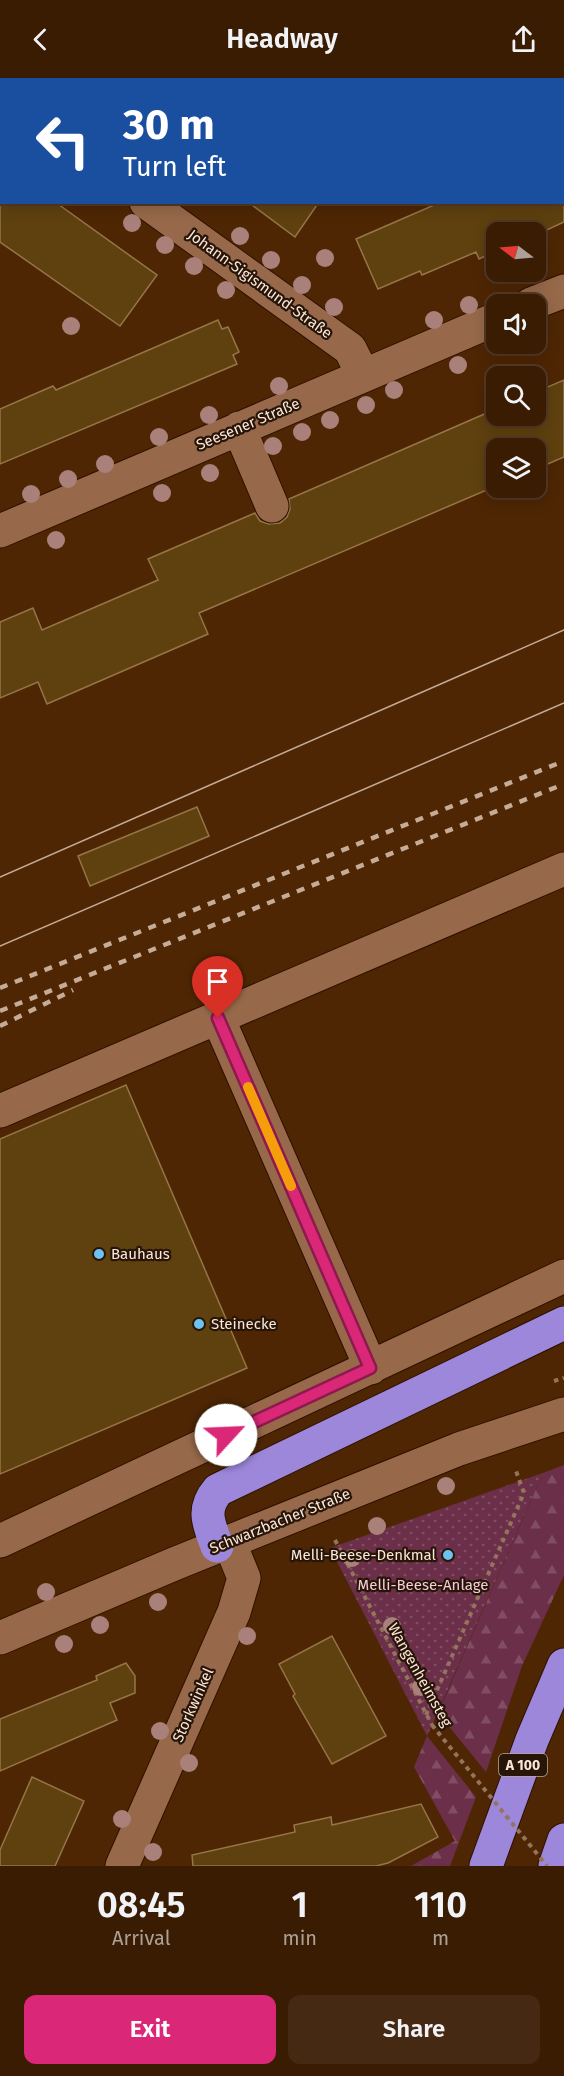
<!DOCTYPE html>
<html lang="en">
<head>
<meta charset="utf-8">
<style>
  :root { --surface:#3a1c03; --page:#452912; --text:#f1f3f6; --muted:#aba19a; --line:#543a25; --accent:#db2777 }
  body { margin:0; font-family:"Fira Sans",sans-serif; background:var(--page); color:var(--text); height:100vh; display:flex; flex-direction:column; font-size:22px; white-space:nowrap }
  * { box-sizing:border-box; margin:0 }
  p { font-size:20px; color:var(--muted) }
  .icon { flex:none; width:33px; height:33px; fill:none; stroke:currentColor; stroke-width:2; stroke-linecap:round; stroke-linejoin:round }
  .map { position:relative; height:1788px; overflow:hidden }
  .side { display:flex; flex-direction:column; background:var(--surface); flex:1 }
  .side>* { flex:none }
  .guide { position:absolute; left:0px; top:0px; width:564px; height:126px; box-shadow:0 3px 15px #0003,0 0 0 2px var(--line); background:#1a4fa0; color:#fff; overflow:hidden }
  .needle { width:39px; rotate:286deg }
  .tools { position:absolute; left:486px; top:144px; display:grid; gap:12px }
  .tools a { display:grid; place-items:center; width:60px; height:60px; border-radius:12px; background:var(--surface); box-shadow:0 3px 15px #0003,0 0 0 2px var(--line); font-size:30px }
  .pin { position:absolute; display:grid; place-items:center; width:51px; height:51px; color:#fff; margin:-62px -26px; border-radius:50% 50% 50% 0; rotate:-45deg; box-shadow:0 0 6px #0007 }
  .pin .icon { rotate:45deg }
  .me { position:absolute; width:66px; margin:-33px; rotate:65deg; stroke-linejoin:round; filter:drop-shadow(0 0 4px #0008) }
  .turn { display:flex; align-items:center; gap:21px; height:126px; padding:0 24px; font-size:27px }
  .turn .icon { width:78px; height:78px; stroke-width:2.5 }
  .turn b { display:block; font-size:42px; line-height:51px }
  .eta { display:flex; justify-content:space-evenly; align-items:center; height:102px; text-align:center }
  .eta b { font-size:36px; font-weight:600; line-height:42px }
  .cta { display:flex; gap:12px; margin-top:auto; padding:12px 24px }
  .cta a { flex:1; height:69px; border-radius:12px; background:var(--accent); color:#fff; font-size:24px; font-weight:600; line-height:69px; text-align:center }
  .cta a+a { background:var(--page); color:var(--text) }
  header { display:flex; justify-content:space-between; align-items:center; height:78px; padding:0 24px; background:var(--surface); font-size:27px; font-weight:600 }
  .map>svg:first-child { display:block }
  .green { fill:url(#green-dots) }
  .forest { fill:url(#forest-firs) }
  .building { fill:#5f410f; stroke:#967548; stroke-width:1.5 }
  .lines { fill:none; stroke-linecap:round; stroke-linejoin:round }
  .minor-casing { stroke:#2e1000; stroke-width:35 }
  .highway-casing { stroke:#2e1000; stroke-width:35 }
  .path { stroke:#94745a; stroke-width:4; stroke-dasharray:4.5 4.5; stroke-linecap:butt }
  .minor { stroke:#97694a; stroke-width:33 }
  .highway { stroke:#9c87da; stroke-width:33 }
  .tram { stroke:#c6ab97; stroke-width:1.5 }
  .rail { stroke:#c6ab97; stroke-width:4.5; stroke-dasharray:8 8; stroke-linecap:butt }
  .path-bridge { stroke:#94745a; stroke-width:4; stroke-dasharray:4.5 4.5; stroke-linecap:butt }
  .tree { fill:#a9817a }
  .route-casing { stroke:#8e194d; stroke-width:15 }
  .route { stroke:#db2777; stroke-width:10 }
  .slow { stroke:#f59e0b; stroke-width:10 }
  .poi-dot { fill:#6cc3f2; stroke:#271508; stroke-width:2 }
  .labels { text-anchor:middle; stroke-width:4.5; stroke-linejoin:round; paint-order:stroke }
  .shield { fill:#271508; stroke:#bba79a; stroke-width:1.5 }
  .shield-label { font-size:14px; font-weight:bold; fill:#fbe6d8 }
  .street-label { font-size:15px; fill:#fbe6d8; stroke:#271508 }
  .poi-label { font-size:15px; fill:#fbe6d8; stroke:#271508; text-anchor:start }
  .park-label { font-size:15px; fill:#f4ccda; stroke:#271508 }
</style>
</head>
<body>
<header><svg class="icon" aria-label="back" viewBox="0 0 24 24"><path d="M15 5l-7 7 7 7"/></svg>Headway<svg class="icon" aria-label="share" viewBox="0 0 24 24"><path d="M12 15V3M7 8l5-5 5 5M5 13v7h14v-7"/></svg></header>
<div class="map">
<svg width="564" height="1788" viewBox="0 0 564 1788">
  <defs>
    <pattern id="green-dots" width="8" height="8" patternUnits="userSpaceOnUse" patternTransform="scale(1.5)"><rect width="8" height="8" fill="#6b2f49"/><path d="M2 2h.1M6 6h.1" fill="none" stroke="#814d62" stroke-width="1.8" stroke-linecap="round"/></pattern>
    <pattern id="forest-firs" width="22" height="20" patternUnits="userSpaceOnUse" patternTransform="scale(1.5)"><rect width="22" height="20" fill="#6b2f49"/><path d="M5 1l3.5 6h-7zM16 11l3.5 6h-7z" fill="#814d62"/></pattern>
  </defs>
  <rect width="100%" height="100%" fill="#4e2604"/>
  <!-- green -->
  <path class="green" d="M543,1395L432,1647L427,1658L330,1470Z"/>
  <!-- forest -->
  <path class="forest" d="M564,1387V1497L522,1588L486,1694L438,1635L543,1395Z
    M427,1658L476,1719L450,1788H411L455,1763L414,1689Z"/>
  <!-- building -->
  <path class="building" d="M0,124H55L157,197L120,248L0,164Z
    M248,124H319L295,159Z
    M441,124H564V144L536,157L496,154V173L479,181L476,174L422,197L420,193L378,211L356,161Z
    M218,242L222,251L228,249L239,274L233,277L237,286L0,386V331L53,308L56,312Z
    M564,302V379L536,391V370H496V408L199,535L208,556L47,626L38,604L0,620V544L33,530L42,552L158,502L148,481L255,435L260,443L269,446L280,445L287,439L290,431L289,421L496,331V338H536V314Z
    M197,729L209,758L90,808L78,778Z
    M126,1007L247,1290L0,1396V1061Z
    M332,1558L386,1658L332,1686L293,1618L295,1616L279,1586Z
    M126,1585L135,1598V1615L110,1625L117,1642L0,1693V1641L97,1602L96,1598Z
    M32,1699L84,1723L55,1788H0V1772Z
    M421,1726L438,1759L388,1785L376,1788H193L192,1777L295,1754L294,1747L331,1739L332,1747Z"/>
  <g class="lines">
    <!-- minor casing -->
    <g class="minor-casing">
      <path id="minor" d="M0,20L2,21
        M146,124L350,271L363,297
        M531,226L564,213
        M239,350L272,428
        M0,453L496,241
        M218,940L371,1290
        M0,1033L564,791
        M0,1463L564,1198
        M0,1560L174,1486L459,1371L564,1336
        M122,1788L234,1534L244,1500L229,1463"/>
    </g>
    <!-- highway casing -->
    <g class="highway-casing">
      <path id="highway" d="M217,1468C209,1446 201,1432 218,1412L564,1245
        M486,1788L532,1662L564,1587
        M555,1788L564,1762"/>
    </g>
    <!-- path -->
    <path class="path" d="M554,1303L564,1300
      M335,1462L432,1647
      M426,1637L524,1415L516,1393"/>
    <!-- minor -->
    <use href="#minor" class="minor"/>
    <!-- highway -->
    <use href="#highway" class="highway"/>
    <!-- tram -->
    <path class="tram" d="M0,799L564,552
      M0,868L564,625"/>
    <!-- rail -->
    <path class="rail" d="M0,910L564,683
      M0,933L564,706
      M0,948L73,912"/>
    <!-- path-bridge -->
    <path class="path-bridge" d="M432,1647L547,1788"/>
  </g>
  <!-- trees -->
  <g class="tree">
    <circle cx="132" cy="145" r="9"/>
    <circle cx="240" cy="158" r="9"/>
    <circle cx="165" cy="167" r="9"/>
    <circle cx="325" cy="180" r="9"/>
    <circle cx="271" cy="182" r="9"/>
    <circle cx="194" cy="188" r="9"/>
    <circle cx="302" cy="207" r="9"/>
    <circle cx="226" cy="212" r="9"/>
    <circle cx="469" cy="227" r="9"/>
    <circle cx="334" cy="229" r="9"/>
    <circle cx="434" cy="242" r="9"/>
    <circle cx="71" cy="248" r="9"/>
    <circle cx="458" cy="287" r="9"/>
    <circle cx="279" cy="308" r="9"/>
    <circle cx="394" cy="312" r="9"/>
    <circle cx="366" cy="327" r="9"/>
    <circle cx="209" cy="337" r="9"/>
    <circle cx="330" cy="342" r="9"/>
    <circle cx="302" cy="354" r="9"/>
    <circle cx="159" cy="359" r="9"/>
    <circle cx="273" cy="368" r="9"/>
    <circle cx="105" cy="386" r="9"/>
    <circle cx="210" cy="395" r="9"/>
    <circle cx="68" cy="401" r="9"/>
    <circle cx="162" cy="415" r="9"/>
    <circle cx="31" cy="416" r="9"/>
    <circle cx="56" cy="462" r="9"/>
    <circle cx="446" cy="1408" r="9"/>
    <circle cx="377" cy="1448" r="9"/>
    <circle cx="352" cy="1480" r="9"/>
    <circle cx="46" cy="1514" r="9"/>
    <circle cx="158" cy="1524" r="9"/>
    <circle cx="100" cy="1547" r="9"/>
    <circle cx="392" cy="1548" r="9"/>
    <circle cx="247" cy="1558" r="9"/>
    <circle cx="64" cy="1566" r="9"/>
    <circle cx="421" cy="1609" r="9"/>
    <circle cx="160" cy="1653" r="9"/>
    <circle cx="189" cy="1685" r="9"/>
    <circle cx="122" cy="1741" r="9"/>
    <circle cx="153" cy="1774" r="9"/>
  </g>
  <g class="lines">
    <!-- route casing -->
    <g class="route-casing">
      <path id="route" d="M218,940L370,1290L226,1357"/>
    </g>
    <!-- route -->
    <use href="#route" class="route"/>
    <!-- slow -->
    <path class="slow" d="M248,1009L291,1108"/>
  </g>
  <!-- markers -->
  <g class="poi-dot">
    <circle cx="99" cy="1176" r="6"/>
    <circle cx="199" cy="1246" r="6"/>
    <circle cx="448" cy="1477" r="6"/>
  </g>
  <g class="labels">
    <!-- shield labels -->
    <rect class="shield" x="499" y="1676" width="48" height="22" rx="4.5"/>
    <g class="shield-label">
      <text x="523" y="1692">A 100</text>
    </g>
    <!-- street labels -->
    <g class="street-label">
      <text transform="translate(260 206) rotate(36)" y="5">Johann-Sigismund-Straße</text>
      <text transform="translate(248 346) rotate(-23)" y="5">Seesener Straße</text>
      <text transform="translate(280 1443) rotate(-22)" y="5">Schwarzbacher Straße</text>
      <text transform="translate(420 1597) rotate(61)" y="5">Wangenheimsteg</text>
      <text transform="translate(193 1627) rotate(-66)" y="5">Storkwinkel</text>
    </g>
    <!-- poi labels -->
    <g class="poi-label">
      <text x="111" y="1181">Bauhaus</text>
      <text x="211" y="1251">Steinecke</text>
      <text x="436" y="1482" text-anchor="end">Melli-Beese-Denkmal</text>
    </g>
    <!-- park labels -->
    <g class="park-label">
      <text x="423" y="1512">Melli-Beese-Anlage</text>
    </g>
  </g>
</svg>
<div class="tools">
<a><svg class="needle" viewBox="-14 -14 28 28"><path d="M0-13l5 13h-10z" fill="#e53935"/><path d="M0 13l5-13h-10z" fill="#aba19a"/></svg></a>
<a><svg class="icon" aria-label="sound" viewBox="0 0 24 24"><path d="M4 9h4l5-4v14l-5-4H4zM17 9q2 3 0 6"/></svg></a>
<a><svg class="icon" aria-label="search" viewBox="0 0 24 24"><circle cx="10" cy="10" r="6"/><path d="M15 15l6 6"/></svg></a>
<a><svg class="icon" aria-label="layers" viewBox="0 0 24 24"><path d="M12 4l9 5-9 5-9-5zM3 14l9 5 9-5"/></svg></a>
</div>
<div class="pin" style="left:218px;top:940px;background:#d93025"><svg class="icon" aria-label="arrive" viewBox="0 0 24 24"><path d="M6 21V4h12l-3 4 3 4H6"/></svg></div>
<svg class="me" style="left:226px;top:1357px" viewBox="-20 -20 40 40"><circle r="19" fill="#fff"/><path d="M0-13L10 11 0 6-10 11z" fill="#db2777"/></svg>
<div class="guide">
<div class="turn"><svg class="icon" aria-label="left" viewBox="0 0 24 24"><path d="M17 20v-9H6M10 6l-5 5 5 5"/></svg><div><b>30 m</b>Turn left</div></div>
</div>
</div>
<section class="side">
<div class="eta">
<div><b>08:45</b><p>Arrival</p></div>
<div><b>1</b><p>min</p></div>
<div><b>110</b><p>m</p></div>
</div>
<div class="cta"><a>Exit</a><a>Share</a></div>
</section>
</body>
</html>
